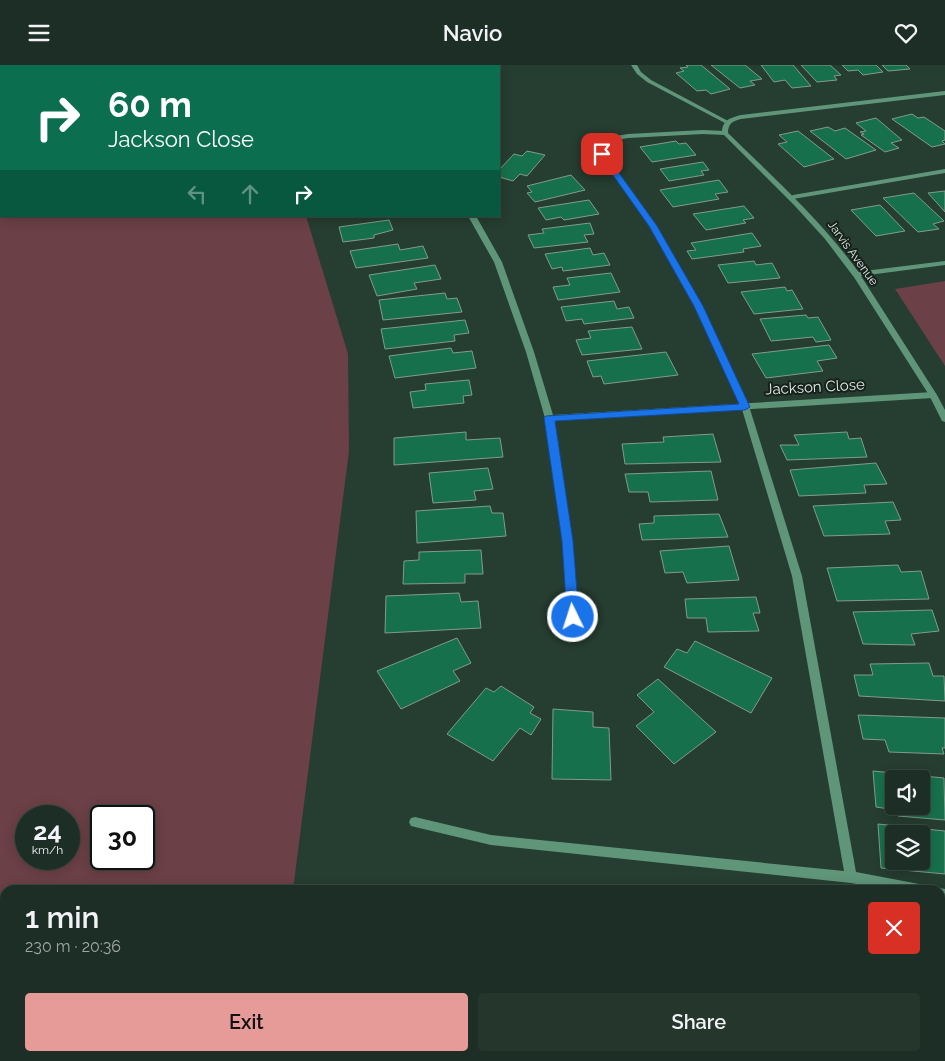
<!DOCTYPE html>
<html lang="en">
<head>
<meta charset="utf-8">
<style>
  :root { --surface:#1c2e25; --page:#25362d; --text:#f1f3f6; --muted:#a0a8a7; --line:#3a4a42; --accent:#e69b98 }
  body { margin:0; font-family:Raleway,sans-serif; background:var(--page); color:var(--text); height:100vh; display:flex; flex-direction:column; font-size:19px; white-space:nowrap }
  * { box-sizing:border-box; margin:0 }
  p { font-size:16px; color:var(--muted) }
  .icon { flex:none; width:28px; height:28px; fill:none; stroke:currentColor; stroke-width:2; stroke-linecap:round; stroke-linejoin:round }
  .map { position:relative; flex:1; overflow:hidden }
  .drawer { position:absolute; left:0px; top:820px; width:945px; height:176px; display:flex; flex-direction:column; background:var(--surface); border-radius:15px 15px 0 0; box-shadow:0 2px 12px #0003,0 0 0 1px var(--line) }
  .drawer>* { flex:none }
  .hud { position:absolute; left:0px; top:0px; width:500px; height:152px; box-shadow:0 2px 12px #0003,0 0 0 1px var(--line); background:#0b6e4f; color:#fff; overflow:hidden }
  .controls { position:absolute; left:885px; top:705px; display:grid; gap:10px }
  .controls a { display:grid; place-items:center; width:45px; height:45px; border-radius:5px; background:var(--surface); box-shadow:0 2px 12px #0003,0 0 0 1px var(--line); font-size:25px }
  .speed { position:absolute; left:15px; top:740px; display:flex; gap:10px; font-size:25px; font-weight:700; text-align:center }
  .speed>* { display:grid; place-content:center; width:65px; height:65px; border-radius:50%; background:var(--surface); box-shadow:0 2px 12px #0003,0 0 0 1px var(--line); line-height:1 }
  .speed small { font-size:12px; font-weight:400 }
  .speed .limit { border:2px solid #111; border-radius:8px; background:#fff; color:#111 }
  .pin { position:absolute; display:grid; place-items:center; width:42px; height:42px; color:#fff; margin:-21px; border-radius:10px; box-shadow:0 2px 8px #0006 }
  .me { position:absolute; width:55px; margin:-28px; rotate:356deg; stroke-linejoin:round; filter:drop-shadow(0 0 4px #0008) }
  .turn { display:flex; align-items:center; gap:18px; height:105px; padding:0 25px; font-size:22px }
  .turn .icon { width:65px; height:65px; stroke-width:2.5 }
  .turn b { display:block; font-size:35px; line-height:42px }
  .lanes { display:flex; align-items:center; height:48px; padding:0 25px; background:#0003; justify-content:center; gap:25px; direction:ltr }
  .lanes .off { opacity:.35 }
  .round { display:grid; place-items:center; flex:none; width:52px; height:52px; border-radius:5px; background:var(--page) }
  .summary { display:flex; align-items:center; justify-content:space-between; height:85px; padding:0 25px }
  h1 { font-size:30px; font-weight:600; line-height:38px }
  .cta { display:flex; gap:10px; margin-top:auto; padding:10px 25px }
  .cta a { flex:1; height:58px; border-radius:5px; background:var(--accent); color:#111; font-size:20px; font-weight:600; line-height:58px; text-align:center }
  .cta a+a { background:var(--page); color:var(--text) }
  header { display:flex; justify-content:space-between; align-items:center; height:65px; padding:0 25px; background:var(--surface); font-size:22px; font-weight:600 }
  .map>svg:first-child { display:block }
  .built { fill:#2a4839 }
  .green { fill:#6b4046; fill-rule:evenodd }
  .building { fill:#17704c; stroke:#829b8d; fill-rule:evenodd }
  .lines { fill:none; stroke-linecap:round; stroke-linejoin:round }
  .service { fill:#5f9579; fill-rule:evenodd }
  .minor { fill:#5f9579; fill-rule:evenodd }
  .tertiary { fill:#5f9579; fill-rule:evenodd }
  .secondary { fill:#70ca9e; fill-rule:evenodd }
  .route { fill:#1a73e8; stroke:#114b97 }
  .labels { text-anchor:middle; stroke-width:4; stroke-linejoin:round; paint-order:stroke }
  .far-street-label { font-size:12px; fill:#deece4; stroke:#17211c }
  .street-label { font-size:15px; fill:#deece4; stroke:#17211c }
</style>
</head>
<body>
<header><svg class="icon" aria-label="menu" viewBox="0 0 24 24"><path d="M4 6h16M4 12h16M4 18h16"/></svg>Navio<svg class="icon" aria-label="heart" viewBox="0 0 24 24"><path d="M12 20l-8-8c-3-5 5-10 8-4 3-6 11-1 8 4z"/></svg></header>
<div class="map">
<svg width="945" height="996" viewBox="0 0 945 996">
  <rect width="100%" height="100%" fill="#263d31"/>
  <!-- built -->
  <path class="built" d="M0,0H275L1,1L0,55Z"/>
  <!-- green -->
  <path class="green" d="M0,115L1,151H306L348,289L349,386L293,825H5V971L0,970ZM26,751H69V794H26ZM101,751H144V794H101Z
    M945,216V301L895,224Z"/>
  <!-- building -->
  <path class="building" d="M0,0H40L1,1L0,14Z
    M686,0H701L730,24L711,29L706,25L697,26L676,8L684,6L680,3L688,2Z
    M711,0H745L762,14L750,16L755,20L740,23Z
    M761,0H793L811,21L792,23L785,15L774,17Z
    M801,0H830L841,10L834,11L837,15L817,17Z
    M842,0H876L883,7L863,10L858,5L848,6Z
    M882,0H906L910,4L888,6Z
    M912,49L918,53L924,52L945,66V75L942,76L945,79L932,82L892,54Z
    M876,53L902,75L891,78L899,83L885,87L861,70L864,69L860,67L866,66L856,58Z
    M828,62L835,66L845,63L876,85L846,94L810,66Z
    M798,66L834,94L804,102L778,79L787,77L779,70Z
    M676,76L679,79L686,78L696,90L652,97L640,82Z
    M527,86L545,90L527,111L520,109L513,116L499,112V105L514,89L522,91Z
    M703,97L709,105L701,106L704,110L669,116L660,104Z
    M571,110L585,125L535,137L527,128L532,127L527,121Z
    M719,115L728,127L715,129L719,134L673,142L660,125Z
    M945,126V147L928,128Z
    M914,128L944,156L933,159L939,164L918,167L883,133Z
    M589,135L599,149L564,155L561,152L546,155L538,143Z
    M880,140L905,166L876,171L851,145Z
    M744,141L754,153L743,155L746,158L706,165L693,149Z
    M389,155L393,165L374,170V173L343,177L339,162Z
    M590,158L594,169L584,170L588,177L534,183L528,170L544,168L542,164Z
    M752,168L761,181L743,184L744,187L692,194L687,186L696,185L691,178Z
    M398,179L400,185L423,181L428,193L356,203L350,186Z
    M590,183L593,190L604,188L610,200L563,206L562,202L552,204L545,189Z
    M754,196L756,200L772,198L780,213L728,218L718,200Z
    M435,200L441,214L414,218L417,224L377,231L369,210Z
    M611,208L620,227L558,235L553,222L570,220L567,213Z
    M785,222L787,226L792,225L803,244L754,249L741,227Z
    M445,228L447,234L457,233L462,247L383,255L379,235Z
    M614,236L617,244L629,242L634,253L584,259L582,254L566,256L561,242Z
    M806,250L808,253L818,252L831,275L816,277L813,272L771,276L760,254Z
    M465,255L469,268L454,270L455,276L385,284L381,264Z
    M632,262L642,284L582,290L576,275L591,273L588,266Z
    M829,280L837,293L817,296L823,306L766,313L752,289Z
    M451,283L453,288L472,286L476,303L395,313L389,291Z
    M666,287L678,310L604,319L601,311L593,312L587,296Z
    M469,315L472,330L463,331L464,338L413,343L410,327L426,325L425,319Z
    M466,367V375L500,373L503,392L394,400V373Z
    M847,367L849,374L861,373L867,392L787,395L780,380H799L794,370Z
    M713,369L721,397L625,399L622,379L664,377L663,372Z
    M876,398L887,419L864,420L866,428L799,431L790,405Z
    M488,403L493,424L474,426L476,435L433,438L429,408Z
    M711,406L718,435L650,437L648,427H629L625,409Z
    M893,437L901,455L885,456L890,469L824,471L813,441Z
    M490,441L492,448H503L506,471L417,478L416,446Z
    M719,449L728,472L642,475L639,459L654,458V451Z
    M729,481L739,515L687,518L683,507L665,508L660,486Z
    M481,485L483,509H465V518L403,519L404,496L419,495V487Z
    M898,500L901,507L921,506L929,534L837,536L827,503Z
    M459,528L461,537L478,536L481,563L385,568L386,531Z
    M756,532L760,548H753L759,566L708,567L706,553H687L685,534Z
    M932,545L939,566L911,569L915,580L863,579L853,547Z
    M457,573L471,598L453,606L460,616L401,644L377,606Z
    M695,576L772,613L751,648L664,602L677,584L687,588Z
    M929,598L933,611H944L945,636L859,631L854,610H873L870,599Z
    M658,614L716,667L674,699L636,661L654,647L637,630Z
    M501,621L534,642L530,648L541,654L531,670L520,663L493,696L447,669L486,623L494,627Z
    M553,644L593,647V662L609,663L611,715L552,714Z
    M858,650L945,653V683H942L944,689L889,687L885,675L863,674Z
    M873,706L944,713L945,755L898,751L896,745L876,742ZM894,714H921V741H894Z
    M878,759L945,766V809L881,803ZM894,769H921V796H894Z
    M940,900L945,901V986H940Z"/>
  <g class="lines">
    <!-- service -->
    <path class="service" d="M631,0H637L641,7L651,15L730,57L725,58L647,17L637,9Z
      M703,65L725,66L728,68L725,70L703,69L628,73L612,76L604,83L605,89L657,161L702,241L749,341L802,511L856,807L919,819L923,821L925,825H889L851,818L491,780L415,762L411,761L409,757L411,753L415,752L491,770L844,806L792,511L741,341L694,241L649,161L599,89L597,83L610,72L628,69Z
      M945,104V108L793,134L789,132L793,130Z
      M940,823L945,824V836L940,835V825H936Z"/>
    <!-- minor -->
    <path class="minor" d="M945,26V30L741,54C733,56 728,58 728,68C774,113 822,156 860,209L856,211H853L825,174L794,140L722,68C722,55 730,53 741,50Z
      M468,151H476L502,197L534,287L553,350L933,327L937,330L933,333L554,356L572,476L578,552L577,555H569L568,552L562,476L545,353L526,287L494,197Z"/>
    <!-- tertiary -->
    <path class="tertiary" d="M945,196V200L861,211L937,330L945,345V357L942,356L929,330L852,209L856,207Z"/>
    <!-- secondary -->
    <path class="secondary" d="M0,81H1V85H0Z"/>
  </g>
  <!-- route -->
  <path class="route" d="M599,87H604L657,161L703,241L750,342L745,345L555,356L573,476L579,552L577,555H569L567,552L562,476L544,353L546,351L739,339L694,241L649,161L598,89Z"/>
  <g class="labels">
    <!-- far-street labels -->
    <g class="far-street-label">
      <text transform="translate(853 188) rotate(54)" y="4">Jarvis Avenue</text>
    </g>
    <!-- street labels -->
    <g class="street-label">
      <text transform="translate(815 322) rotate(-3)" y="5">Jackson Close</text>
    </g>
  </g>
</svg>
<div class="controls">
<a><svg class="icon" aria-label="sound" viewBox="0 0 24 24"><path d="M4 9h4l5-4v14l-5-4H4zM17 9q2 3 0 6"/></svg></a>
<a><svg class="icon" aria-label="layers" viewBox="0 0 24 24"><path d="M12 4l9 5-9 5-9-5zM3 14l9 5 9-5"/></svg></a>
</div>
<div class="speed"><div>24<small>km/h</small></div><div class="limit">30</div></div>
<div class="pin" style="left:602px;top:89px;background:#d93025"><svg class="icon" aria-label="arrive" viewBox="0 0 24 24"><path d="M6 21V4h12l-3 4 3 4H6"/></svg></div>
<svg class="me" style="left:573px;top:552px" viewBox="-20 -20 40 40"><circle r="17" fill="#1a73e8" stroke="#fff" stroke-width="3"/><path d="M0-11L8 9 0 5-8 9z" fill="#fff"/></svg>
<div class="hud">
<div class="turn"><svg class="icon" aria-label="right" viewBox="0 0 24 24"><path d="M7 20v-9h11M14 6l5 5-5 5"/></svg><div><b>60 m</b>Jackson Close</div></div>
<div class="lanes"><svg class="icon off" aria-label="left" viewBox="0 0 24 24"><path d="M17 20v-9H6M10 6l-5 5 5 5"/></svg><svg class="icon off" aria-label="ahead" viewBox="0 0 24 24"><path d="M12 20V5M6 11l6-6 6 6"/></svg><svg class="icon" aria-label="right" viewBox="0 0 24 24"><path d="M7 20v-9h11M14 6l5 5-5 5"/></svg></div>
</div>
<section class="drawer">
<div class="summary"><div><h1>1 min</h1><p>230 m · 20:36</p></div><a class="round" style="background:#d93025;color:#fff"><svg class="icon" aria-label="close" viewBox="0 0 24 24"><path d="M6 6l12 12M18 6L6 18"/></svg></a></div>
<div class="cta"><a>Exit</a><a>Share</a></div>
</section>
</div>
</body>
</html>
